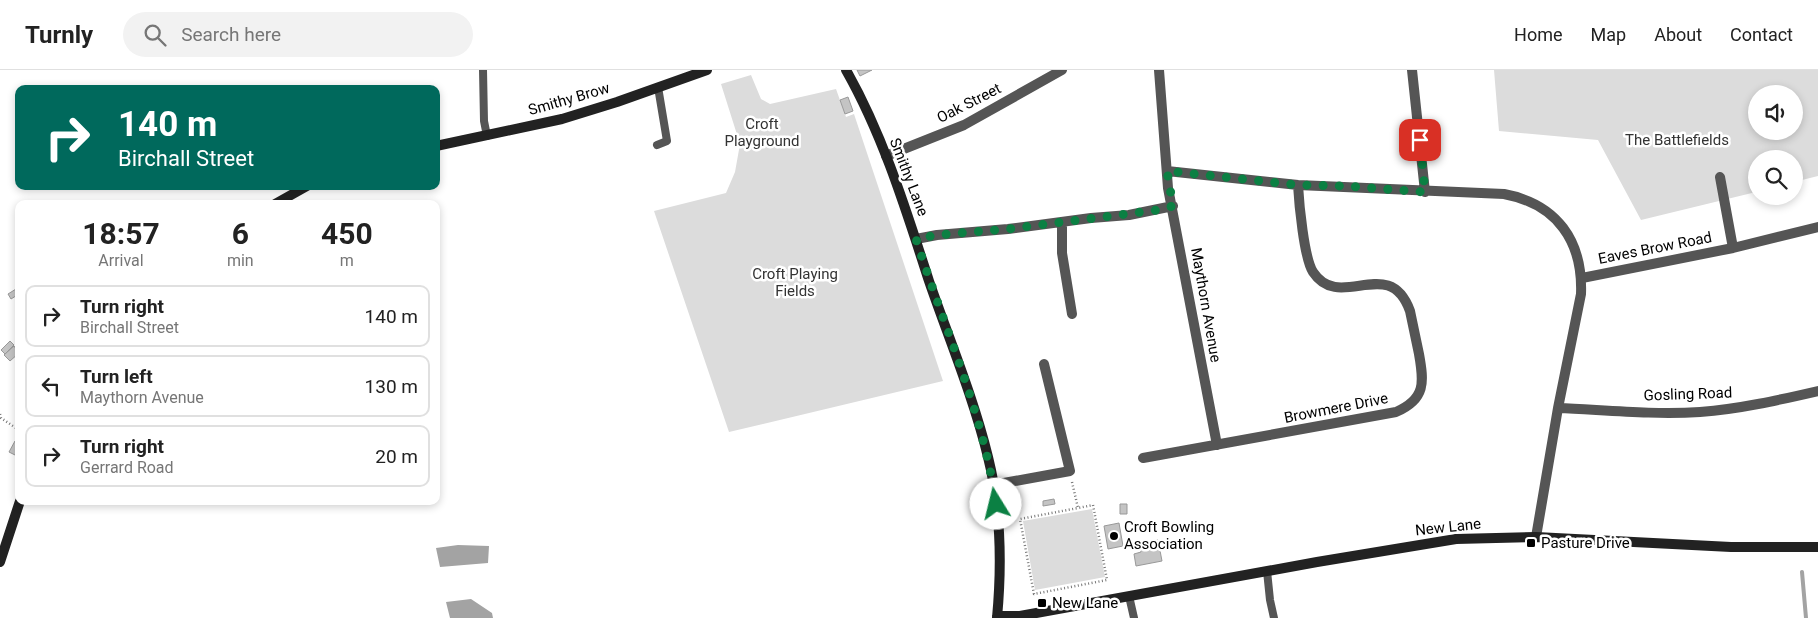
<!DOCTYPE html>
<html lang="en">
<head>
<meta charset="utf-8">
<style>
  :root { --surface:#fff; --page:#f2f2f2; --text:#222; --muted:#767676; --line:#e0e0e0 }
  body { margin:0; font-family:Roboto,sans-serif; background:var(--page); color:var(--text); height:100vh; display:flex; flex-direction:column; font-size:19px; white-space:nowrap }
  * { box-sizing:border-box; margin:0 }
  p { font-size:16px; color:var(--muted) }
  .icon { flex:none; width:28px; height:28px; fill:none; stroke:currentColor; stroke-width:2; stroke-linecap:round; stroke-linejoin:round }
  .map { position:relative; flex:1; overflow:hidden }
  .sheet { position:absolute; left:15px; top:130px; width:425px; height:305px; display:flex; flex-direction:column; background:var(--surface); border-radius:10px; box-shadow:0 2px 8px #0003 }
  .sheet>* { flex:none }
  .top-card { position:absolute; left:15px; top:15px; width:425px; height:105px; border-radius:10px; box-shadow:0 2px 8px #0003; background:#00695c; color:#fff; overflow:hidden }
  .buttons { position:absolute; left:1748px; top:15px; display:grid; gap:10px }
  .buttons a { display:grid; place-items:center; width:55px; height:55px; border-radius:50%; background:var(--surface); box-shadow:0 2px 8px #0003; font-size:25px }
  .pin { position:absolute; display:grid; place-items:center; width:42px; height:42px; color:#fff; margin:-21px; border-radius:10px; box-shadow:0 2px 8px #0006 }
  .me { position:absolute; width:55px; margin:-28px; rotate:351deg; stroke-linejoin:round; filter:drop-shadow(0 0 4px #0008) }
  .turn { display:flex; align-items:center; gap:18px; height:105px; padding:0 20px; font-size:22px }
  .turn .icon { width:65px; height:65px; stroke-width:2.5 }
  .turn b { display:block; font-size:35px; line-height:42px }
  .eta { display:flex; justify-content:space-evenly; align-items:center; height:85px; text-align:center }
  .eta b { font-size:30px; font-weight:700; line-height:35px }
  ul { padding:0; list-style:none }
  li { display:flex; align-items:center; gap:15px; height:62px; margin:0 10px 8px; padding:0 10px; border:2px solid var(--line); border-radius:10px }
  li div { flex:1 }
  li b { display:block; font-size:19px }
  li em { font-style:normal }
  header { display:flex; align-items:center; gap:30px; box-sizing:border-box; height:70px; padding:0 25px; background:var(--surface); border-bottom:1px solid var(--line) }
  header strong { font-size:24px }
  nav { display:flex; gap:28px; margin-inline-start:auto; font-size:18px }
  .search { width:350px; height:45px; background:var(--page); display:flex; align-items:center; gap:12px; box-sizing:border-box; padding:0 18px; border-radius:28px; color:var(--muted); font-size:19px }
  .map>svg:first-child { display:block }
  .green { fill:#dcdcdc; fill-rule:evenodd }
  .water { fill:#a3a3a3 }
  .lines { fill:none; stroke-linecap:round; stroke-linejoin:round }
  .stream { stroke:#a3a3a3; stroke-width:4 }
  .building { fill:#c4c4c4; stroke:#999 }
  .path { stroke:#777; stroke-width:2.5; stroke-dasharray:1 2.5; stroke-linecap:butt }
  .lane { stroke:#555; stroke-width:8 }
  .street { stroke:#555; stroke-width:10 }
  .secondary { stroke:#222; stroke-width:10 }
  .route { stroke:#0b8043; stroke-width:9; stroke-dasharray:0 16.2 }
  .poi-dot { fill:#000; stroke:#fff; stroke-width:2 }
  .labels { text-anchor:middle; stroke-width:5; stroke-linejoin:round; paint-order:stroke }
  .street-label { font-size:15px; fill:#000; stroke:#fff }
  .park-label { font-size:15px; fill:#333; stroke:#fff }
  .poi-label { font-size:15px; fill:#000; stroke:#fff; text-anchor:start }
</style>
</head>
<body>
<header>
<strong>Turnly</strong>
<div class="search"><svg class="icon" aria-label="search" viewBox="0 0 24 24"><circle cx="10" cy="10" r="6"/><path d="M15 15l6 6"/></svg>Search here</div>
<nav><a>Home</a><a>Map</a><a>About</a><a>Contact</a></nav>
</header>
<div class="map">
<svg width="1818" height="548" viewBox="0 0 1818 548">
  <rect width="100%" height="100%" fill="#fff"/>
  <!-- green -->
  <path class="green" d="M1494,0H1818V106L1794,112V89H1756V122L1641,150L1598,70L1499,61ZM1756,24H1794V61H1756Z
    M751,5L761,29L770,34L836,19L846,47L854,44L943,311L729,362L654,141L726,123L735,102L740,74L721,14Z
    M1092,439L1105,507L1035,520L1023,451Z"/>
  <!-- water -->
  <path class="water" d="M458,475L489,476L488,493L440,497L436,478Z
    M471,529L492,543L493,548H450L446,532Z"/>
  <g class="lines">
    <!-- stream -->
    <path class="stream" d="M1802,502L1806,548"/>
  </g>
  <!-- building -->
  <path class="building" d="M857,0H872L860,6Z
    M848,27L853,41L845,44L840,30Z
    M16,219L19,224L11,229L8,224Z
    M10,271L14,275L5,284L1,280Z
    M14,276L19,283L10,291L4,285Z
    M15,371L19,373V387L9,382Z
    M1054,429L1055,434L1043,436V431Z
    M1120,434H1127V444H1120Z
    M1119,453L1123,476L1108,479L1104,456Z
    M1158,470L1162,491L1136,496L1134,484L1141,482L1139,474Z"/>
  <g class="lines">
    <!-- path -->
    <path class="path" d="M0,344L1,348L19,360
      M1072,412L1078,438L1093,435L1107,510L1034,524L1020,449L1078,438"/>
    <!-- lane -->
    <path class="lane" d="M483,0L484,51L487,66
      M657,75L667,71L658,17
      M1267,501L1270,530L1274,548
      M1129,526L1134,548"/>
    <!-- street -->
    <path class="street" d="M1159,0L1168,118L1217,375
      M1412,0L1425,122
      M886,86L964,55L1062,0
      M1167,101L1298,115L1504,124C1557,134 1583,171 1581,224L1558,338L1536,467
      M1720,107L1733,178
      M1062,152V183L1072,244
      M916,169L937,165L1008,159L1091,148L1129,145L1173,136
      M1582,208L1733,178L1818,157
      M1558,338C1605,340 1653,345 1700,342C1740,339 1779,330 1818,321
      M1143,388L1396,342C1426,329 1424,312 1419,284C1416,270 1413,255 1410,241C1389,183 1340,243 1313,202C1304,188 1299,133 1298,115
      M993,415L1070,401L1044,294"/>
    <!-- secondary -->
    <path class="secondary" d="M846,0C883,65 906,140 929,211C949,269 973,326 988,387C1001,439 1002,494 997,548
      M436,76L562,49L617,32L707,0
      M275,134L307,116
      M0,492L20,431
      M997,546H1020L1317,492L1456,469L1536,467L1731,477H1818"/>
  </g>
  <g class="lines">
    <!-- route -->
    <path class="route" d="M996,434C983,342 944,257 916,169L937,165L1008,159L1158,140L1173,136L1167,101L1298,115L1345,116L1425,122L1420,70"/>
  </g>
  <!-- markers -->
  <g class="poi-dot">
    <circle cx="1114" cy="466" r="5"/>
    <rect x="1526" y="468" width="10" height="10" rx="2.5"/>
    <rect x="1037" y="528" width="10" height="10" rx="2.5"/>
  </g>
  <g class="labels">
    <!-- street labels -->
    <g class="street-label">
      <text transform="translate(569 29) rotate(-16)" y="5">Smithy Brow</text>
      <text transform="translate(969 33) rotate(-27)" y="5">Oak Street</text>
      <text transform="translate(909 107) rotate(69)" y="5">Smithy Lane</text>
      <text transform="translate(1655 178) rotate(-11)" y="5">Eaves Brow Road</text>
      <text transform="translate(1206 235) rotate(80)" y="5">Maythorn Avenue</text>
      <text transform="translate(1688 324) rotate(-2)" y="5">Gosling Road</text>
      <text transform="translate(1336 338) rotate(-11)" y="5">Browmere Drive</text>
      <text transform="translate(1448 457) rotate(-6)" y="5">New Lane</text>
    </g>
    <!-- park labels -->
    <g class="park-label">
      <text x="762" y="59">Croft<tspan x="762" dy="17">Playground</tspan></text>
      <text x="1677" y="75">The Battlefields</text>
      <text x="795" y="209">Croft Playing<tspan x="795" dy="17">Fields</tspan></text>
    </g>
    <!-- poi labels -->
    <g class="poi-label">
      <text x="1124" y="462">Croft Bowling<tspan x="1124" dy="17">Association</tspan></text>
      <text x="1541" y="478">Pasture Drive</text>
      <text x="1052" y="538">New Lane</text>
    </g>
  </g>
</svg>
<div class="buttons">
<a><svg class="icon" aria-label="sound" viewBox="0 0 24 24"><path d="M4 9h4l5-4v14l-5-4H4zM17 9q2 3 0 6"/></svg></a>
<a><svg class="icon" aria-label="search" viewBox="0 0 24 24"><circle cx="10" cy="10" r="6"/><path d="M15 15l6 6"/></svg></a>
</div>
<div class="pin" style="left:1420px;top:70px;background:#d93025"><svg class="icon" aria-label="arrive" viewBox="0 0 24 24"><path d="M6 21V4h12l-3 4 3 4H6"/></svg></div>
<svg class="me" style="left:996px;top:434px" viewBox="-20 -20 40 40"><circle r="19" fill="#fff"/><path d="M0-13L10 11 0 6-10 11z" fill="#0b8043"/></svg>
<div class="top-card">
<div class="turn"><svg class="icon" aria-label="right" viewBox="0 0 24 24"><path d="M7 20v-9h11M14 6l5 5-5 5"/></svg><div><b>140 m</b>Birchall Street</div></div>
</div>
<section class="sheet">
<div class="eta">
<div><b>18:57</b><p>Arrival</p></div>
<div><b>6</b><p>min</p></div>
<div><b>450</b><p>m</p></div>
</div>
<ul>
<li><svg class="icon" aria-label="right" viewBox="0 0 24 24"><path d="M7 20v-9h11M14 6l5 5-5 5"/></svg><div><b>Turn right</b><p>Birchall Street</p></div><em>140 m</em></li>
<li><svg class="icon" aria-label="left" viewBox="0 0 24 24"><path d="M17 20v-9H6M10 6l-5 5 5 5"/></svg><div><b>Turn left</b><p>Maythorn Avenue</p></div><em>130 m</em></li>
<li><svg class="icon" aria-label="right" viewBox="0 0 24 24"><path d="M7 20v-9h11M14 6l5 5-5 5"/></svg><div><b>Turn right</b><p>Gerrard Road</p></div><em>20 m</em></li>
</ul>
</section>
</div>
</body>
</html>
